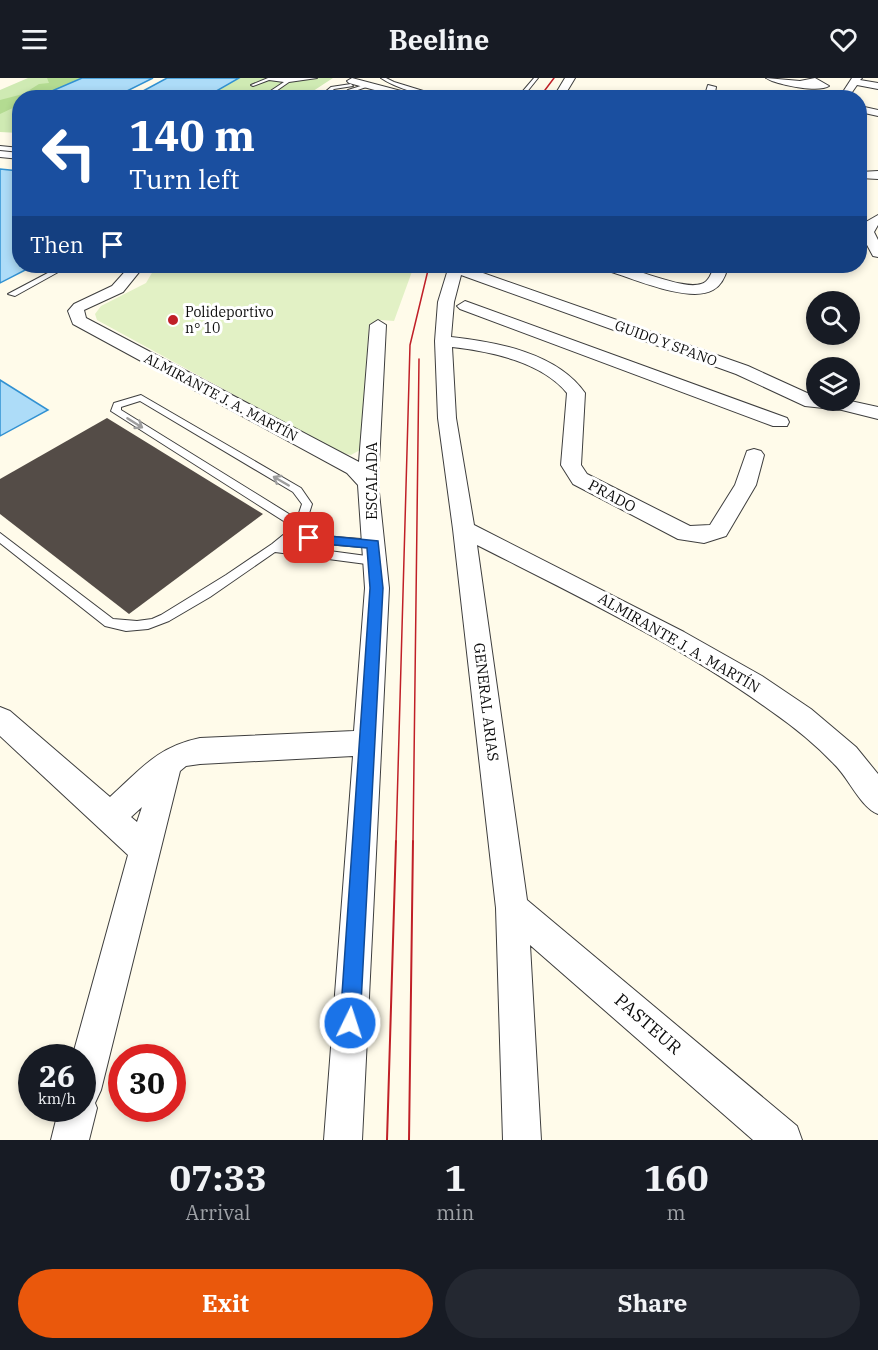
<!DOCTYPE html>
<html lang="en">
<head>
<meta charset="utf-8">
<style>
  :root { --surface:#171b24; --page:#242831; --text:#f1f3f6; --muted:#9ea1a6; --accent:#ea580c }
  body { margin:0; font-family:"IBM Plex Serif",serif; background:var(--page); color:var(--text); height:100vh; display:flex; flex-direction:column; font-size:22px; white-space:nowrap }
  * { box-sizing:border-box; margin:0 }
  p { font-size:20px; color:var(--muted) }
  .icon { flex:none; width:33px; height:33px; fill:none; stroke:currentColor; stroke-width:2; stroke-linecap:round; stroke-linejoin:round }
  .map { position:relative; height:1062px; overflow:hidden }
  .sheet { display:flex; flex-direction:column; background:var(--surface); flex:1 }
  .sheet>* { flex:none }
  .guide { position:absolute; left:12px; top:12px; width:855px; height:183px; border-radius:24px; box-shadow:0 3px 9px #0003; background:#1a4fa0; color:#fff; overflow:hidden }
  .controls { position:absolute; left:806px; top:213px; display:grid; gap:12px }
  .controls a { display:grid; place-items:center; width:54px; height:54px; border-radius:50%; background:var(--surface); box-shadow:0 3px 9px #0003; font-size:30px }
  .speed { position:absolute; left:18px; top:966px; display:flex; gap:12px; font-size:30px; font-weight:700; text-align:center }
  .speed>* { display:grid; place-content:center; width:78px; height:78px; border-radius:50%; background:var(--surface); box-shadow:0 3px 9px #0003; line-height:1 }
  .speed small { font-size:15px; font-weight:400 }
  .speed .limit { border:9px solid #d22; background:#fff; color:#111 }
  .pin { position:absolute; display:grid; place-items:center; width:51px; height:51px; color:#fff; margin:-26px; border-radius:12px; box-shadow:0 3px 9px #0006 }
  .me { position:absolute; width:66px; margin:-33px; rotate:4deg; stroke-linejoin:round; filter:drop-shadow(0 0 4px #0008) }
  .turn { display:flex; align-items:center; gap:21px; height:126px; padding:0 18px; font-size:27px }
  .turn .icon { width:78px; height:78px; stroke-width:2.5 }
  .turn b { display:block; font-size:42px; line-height:51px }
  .then { display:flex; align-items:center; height:57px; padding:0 18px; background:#0003; gap:12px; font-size:22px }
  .eta { display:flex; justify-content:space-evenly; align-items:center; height:102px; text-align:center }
  .eta b { font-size:36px; font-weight:700; line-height:42px }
  .button { display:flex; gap:12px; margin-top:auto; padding:12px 18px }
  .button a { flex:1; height:69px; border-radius:36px; background:var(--accent); color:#fff; font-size:24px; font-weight:700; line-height:69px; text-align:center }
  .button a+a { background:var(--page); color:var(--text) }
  header { display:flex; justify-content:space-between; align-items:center; height:78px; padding:0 18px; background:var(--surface); font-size:27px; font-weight:700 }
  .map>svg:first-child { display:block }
  .green { fill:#cfeab3 }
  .forest { fill:#b3db91 }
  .pitch { fill:#e2f1c5 }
  .water { fill:#addcf8; stroke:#3191d2; stroke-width:1.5 }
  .building { fill:#544c47 }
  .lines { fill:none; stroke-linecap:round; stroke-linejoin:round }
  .lane-casing { stroke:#3e3e3e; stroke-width:2 }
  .street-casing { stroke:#3e3e3e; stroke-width:2 }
  .lane { fill:#fff; fill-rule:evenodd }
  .street { fill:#fff; fill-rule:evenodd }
  .tram-far1 { stroke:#c01f27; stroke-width:1.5 }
  .tram { stroke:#c01f27; stroke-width:2 }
  .oneway { stroke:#9d9d9d }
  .route { fill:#1a73e8; stroke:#114b97; stroke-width:1.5 }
  .poi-dot { fill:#c01f27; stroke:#fff; stroke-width:2 }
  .labels { text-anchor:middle; stroke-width:6; stroke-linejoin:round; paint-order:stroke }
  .far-poi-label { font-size:14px; fill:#0b0b0b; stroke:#fff; text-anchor:start }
  .far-street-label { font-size:14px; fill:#0b0b0b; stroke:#fff }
  .street-label { font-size:15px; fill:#0b0b0b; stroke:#fff }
  .near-street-label { font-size:18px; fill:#0b0b0b; stroke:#fff }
</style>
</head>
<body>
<header><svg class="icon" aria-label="menu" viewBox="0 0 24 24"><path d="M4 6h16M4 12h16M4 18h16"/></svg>Beeline<svg class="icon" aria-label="heart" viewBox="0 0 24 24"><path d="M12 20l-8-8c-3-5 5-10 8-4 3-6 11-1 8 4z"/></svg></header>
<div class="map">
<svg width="878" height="1062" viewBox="0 0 878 1062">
  <rect width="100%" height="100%" fill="#fffbea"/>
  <!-- green -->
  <path class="green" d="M28,0H153L115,19L20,20L19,55L0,54V12Z
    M167,0H333L304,19L132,20Z"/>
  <!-- forest -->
  <path class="forest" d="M47,0H82L38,19L20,20L19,27L0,36V22L23,16L39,6L49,5Z"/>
  <!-- pitch -->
  <path class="pitch" d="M156,188H414L394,243L381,242L369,246L360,372L351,377L341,375L97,242L95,236L101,228L146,205Z"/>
  <!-- water -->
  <path class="water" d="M82,0H153L115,19H38Z
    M167,0H239L206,19H132Z
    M0,91L19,93L20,188H33L0,205Z
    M0,302L48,332L0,358Z"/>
  <!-- building -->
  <path class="building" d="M107,340L263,436L129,536L0,436V401Z"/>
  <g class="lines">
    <!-- lane casing -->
    <g class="lane-casing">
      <path id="lane" d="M268,0H317L289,4L266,20H260L284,4L269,2L253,8L251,7Z
        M381,0H386L394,4L446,20C429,20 395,10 381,0Z
        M534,0H538L522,20H517Z
        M351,6L353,8L334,11L324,20H318L331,9Z
        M367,6L369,8L352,14L345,20H340L348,12Z
        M0,68L20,70V74L0,72Z
        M61,188H69L15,218L8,216Z
        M141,317L301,410L312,426L305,448L299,456L373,462L379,466L373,470L290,463L285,467L374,479L380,483L378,486L374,487L275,474L210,519L169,543L148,551L126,553L105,548L0,465V455L113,541L137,543L152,541L161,537L226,497L272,466L293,449L111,333L114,325ZM140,323L293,414L302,426L297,441L121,332V329Z"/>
    </g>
    <!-- street casing -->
    <g class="street-casing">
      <path id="street" d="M352,0L420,18L421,20H404L349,5L347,3Z
        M565,0H575L563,20H553Z
        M766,0L800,3L815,0L829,8C819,15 777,7 766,0Z
        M852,0H862L860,2L878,5V11L857,7L848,20H839Z
        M708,7L716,9L714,20H704Z
        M860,28L878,32V38L860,34Z
        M0,73L20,75V81L0,79Z
        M878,93V101L860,100V94Z
        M878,137V147L874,154L878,162V179L873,178L860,154L864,145Z
        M130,188H144L123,214L84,232L86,240L359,384L370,247L378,242L386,247L378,405L389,510L362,1062H324L353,678L200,686L186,688L180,693L101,1012L95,1025L97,1030L89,1062H51L59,1030H82V980H72L128,777L0,658V629L10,633L110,719C141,691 157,669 200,660L354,653L365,510L358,407L347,395L73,246L68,233L74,226L112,208ZM142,729L137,744L131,739Z
        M449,188H463L748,288L816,319V322H846L878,329V341L842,332L805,328L736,296L461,197L454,224L451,259C497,264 557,275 585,315L581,387L587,396L690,448L710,447L735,407L747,373L754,371L761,373L764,377L756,407L726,458L704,465L678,461L573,406L561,387L567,315C542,284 489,273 452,269L456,340L474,447L684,554L762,598L811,631L856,669L878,696V736C860,729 849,700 834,686C815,666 794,649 771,633C682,568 575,517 477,467L527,822L797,1048L802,1062H753L530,867L541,1062H503L496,830L453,451L438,340L435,263L438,224Z
        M601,188C631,185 680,213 701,206C709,204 712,194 714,188H728C726,197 722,207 713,212C689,226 629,199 603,191Z
        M465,223L787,340L789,344L787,348H773L460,231L457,228Z"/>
    </g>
    <!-- lane -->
    <use href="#lane" class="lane"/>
    <!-- street -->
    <use href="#street" class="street"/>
    <!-- tram-far1 -->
    <path class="tram-far1" d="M539,20L554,0
      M396,764L410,267L429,188
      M413,764L419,281"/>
    <!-- tram -->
    <path class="tram" d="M387,1062L396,763
      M409,1062L413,763"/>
  </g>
  <!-- one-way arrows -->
  <defs><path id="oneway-shaft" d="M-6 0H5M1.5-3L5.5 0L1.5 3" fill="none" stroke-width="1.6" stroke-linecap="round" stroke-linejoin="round" transform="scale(1.5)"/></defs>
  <g class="oneway">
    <use href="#oneway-shaft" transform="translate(135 345) rotate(32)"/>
    <use href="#oneway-shaft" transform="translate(281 403) rotate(-150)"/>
  </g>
  <!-- route -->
  <path class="route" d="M309,456L378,463L383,510L360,945L357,953L350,956L343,953L340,945L370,510L367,470L305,464L303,460L305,457Z"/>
  <!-- markers -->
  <circle class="poi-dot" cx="173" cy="242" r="6"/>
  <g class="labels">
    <!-- far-poi labels -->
    <g class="far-poi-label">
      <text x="185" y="239">Polideportivo<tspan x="185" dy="16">n° 10</tspan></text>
    </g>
    <!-- far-street labels -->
    <g class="far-street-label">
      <text transform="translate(666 265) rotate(20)" y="5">GUIDO Y SPANO</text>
      <text transform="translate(221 319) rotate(28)" y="5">ALMIRANTE J. A. MARTÍN</text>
    </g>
    <!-- street labels -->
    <g class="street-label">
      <text transform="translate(372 403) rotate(-90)" y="5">ESCALADA</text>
      <text transform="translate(612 418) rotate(28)" y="5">PRADO</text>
      <text transform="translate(679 565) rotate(30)" y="5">ALMIRANTE J. A. MARTÍN</text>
      <text transform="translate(486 624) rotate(83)" y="5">GENERAL ARIAS</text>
    </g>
    <!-- near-street labels -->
    <g class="near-street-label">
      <text transform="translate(648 946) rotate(41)" y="6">PASTEUR</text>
    </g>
  </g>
</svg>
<div class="controls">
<a><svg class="icon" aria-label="search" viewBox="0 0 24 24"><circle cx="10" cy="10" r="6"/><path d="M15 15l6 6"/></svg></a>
<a><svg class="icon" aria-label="layers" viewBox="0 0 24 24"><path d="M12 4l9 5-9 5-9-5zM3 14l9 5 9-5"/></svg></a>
</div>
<div class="speed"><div>26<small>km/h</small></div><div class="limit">30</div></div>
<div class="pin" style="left:309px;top:460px;background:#d93025"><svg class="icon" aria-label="arrive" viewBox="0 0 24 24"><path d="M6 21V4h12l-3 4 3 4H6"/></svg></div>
<svg class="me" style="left:350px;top:945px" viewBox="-20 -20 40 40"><circle r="17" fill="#1a73e8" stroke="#fff" stroke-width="3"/><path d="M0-11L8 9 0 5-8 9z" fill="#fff"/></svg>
<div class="guide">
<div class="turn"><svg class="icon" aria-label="left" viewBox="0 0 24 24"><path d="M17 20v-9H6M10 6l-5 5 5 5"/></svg><div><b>140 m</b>Turn left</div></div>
<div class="then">Then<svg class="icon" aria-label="arrive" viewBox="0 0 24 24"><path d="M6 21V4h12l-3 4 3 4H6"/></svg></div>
</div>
</div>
<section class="sheet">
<div class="eta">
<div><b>07:33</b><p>Arrival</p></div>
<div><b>1</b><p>min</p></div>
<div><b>160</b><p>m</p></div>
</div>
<div class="button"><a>Exit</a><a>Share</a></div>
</section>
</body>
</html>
